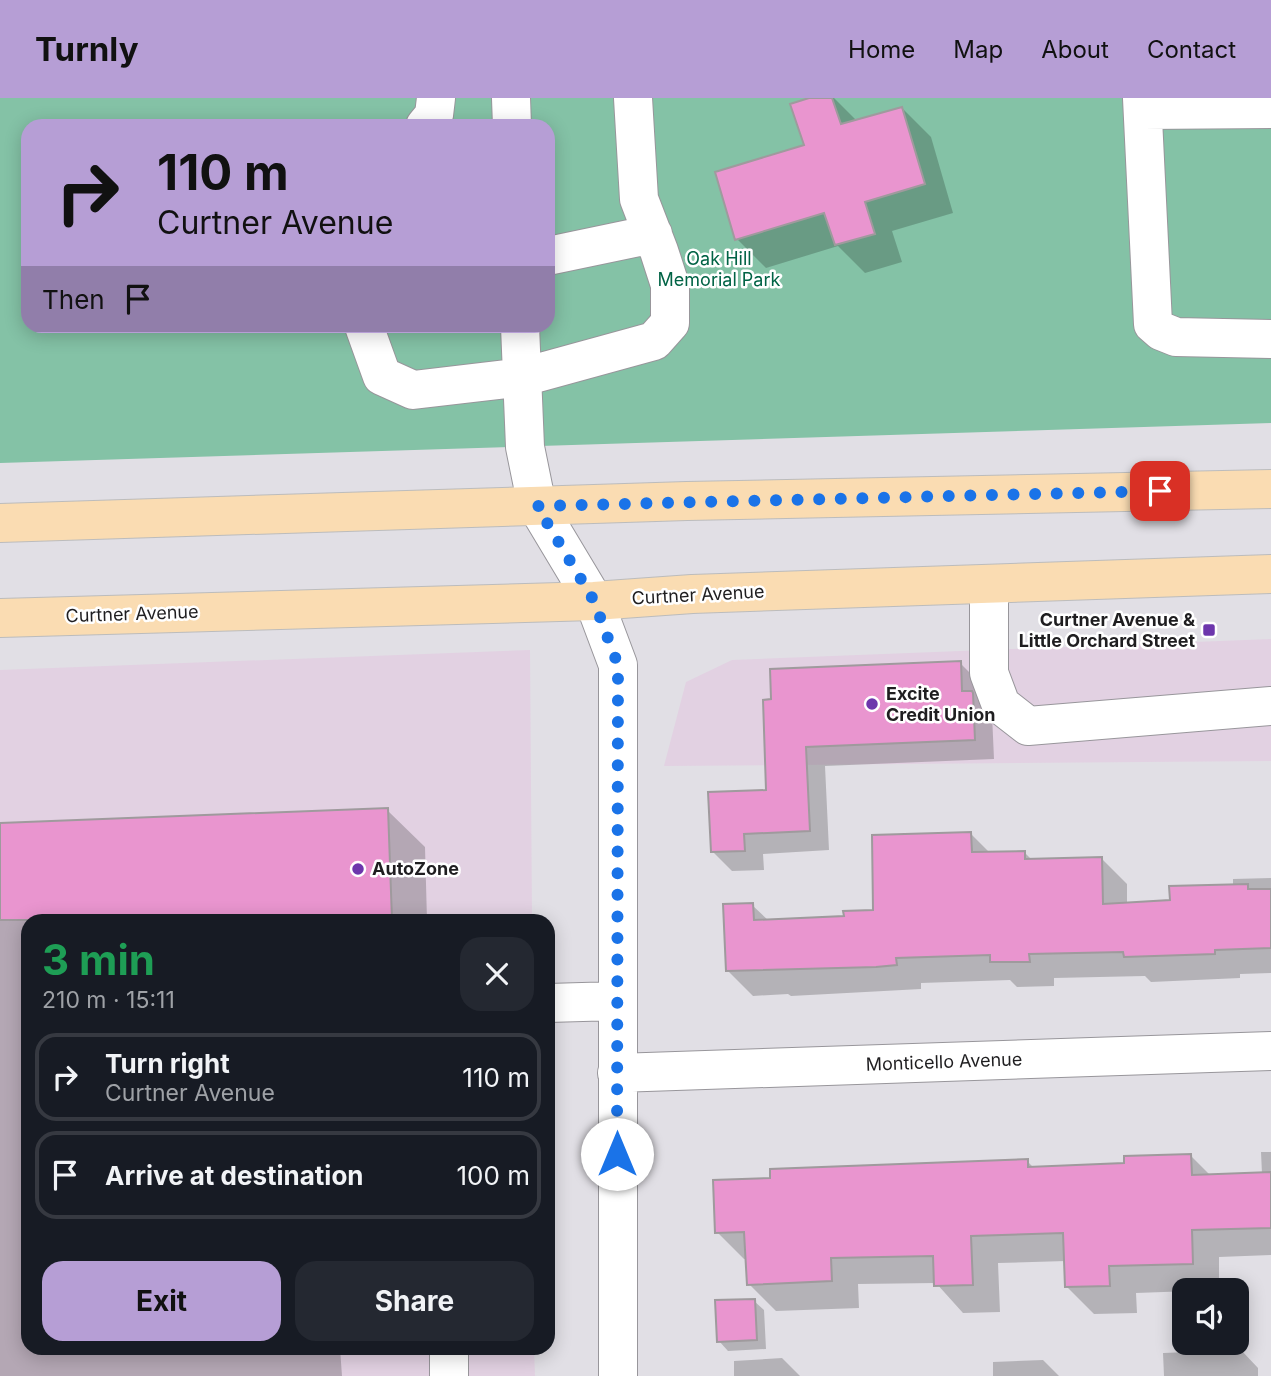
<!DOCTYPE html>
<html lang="en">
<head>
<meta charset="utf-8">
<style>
  :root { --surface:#171b24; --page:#242831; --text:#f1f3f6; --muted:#9ea1a6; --line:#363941; --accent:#b69ed5 }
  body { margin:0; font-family:Inter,sans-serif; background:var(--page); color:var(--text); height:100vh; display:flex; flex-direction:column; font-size:26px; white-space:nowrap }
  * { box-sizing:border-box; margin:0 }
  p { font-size:23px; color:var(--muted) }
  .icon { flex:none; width:38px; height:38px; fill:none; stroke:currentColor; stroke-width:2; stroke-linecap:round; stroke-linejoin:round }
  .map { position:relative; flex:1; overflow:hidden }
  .sheet { position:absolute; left:21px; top:816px; width:534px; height:441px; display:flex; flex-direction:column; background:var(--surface); border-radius:21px; box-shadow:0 4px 18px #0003 }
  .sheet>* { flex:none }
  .hud { position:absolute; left:21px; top:21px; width:534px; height:214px; border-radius:21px; box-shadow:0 4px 18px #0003; background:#b69ed5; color:#111; overflow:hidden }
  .fabs { position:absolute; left:1172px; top:1180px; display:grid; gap:14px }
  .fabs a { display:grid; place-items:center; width:77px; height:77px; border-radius:14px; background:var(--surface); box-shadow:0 4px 18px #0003; font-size:35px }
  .pin { position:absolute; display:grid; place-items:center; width:60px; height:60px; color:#fff; margin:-30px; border-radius:14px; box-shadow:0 4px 10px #0006 }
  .me { position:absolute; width:77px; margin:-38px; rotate:0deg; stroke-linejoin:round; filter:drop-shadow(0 0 5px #0008) }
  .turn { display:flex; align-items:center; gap:24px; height:147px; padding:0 21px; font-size:32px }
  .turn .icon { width:91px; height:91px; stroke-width:2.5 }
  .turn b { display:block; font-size:49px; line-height:60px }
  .then { display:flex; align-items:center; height:66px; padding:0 21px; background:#0003; gap:14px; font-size:26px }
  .round { display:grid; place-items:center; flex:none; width:74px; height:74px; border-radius:21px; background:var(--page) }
  .overview { display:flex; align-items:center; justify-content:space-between; height:119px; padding:0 21px }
  h1 { font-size:42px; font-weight:700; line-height:52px; color:#1e9e55 }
  .button { display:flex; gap:14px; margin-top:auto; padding:14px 21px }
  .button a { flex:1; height:80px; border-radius:21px; background:var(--accent); color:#111; font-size:28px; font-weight:700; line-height:80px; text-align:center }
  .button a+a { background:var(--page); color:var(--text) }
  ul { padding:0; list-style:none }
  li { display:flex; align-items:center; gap:21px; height:88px; margin:0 14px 10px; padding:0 7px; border:4px solid var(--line); border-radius:21px }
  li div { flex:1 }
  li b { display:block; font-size:26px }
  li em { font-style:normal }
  header { display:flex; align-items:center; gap:42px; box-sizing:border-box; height:98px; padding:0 35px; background:var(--accent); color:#111 }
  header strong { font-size:33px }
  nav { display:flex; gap:38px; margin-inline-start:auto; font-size:24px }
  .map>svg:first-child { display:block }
  .commercial { fill:#e2d1e2 }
  .green { fill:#84c2a6; fill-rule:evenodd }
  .shadow { fill:#0003 }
  .building { fill:#e995cf; stroke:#9f9a9d; stroke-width:2 }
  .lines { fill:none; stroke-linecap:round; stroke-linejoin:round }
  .minor-casing { stroke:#98969b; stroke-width:40 }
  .major-casing { stroke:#bcbcbc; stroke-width:40 }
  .minor { stroke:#fff; stroke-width:38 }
  .major { stroke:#fadcb2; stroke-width:38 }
  .route { stroke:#1a73e8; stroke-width:12; stroke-dasharray:0 21.6 }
  .poi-dot { fill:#6d36ac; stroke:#fff; stroke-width:2.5 }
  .labels { text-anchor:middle; stroke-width:5; stroke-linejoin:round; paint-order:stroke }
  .park-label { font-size:18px; fill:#016345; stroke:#fff }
  .street-label { font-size:18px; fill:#1f1e20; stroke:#fff }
  .poi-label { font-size:18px; font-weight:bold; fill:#1f1e20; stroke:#fff; text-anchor:start }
</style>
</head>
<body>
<header>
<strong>Turnly</strong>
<nav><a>Home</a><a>Map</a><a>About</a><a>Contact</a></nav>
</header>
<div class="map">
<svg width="1271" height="1278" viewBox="0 0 1271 1278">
  <rect width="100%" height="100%" fill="#e1dfe5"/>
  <!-- commercial -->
  <path class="commercial" d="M1271,541V663L664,668L686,584L732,562Z
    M530,552L532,822H28V1250H534L535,1278H0V572Z"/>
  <!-- green -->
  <path class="green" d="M0,0H1271V325L0,365ZM28,28H548V228H28Z"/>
  <!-- shadow -->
  <path class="shadow" d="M815,0H834L857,23L902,10L931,39L953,115L892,133L902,164L865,175L838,148L766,170L737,141L806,48Z
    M960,565L980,585L992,616L994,661L825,668L829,752L763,756L764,772L732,773L712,753L768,693L765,603Z
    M387,712L425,749L427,822H28V1250H340L342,1278H0V726Z
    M971,736L991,756L1025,755L1033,763L1102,761L1127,786V806L1171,804L1233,788V781L1271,780V875L1240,876V880L1151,884L1145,878L1054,880V888L1017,889L1010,882L921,885V891L791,898L788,896L753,898L728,873L752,807L769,823L845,820L874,813Z
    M1261,1054H1271V1157L1219,1159V1192L1136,1195L1137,1215L1094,1216L1067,1189L1066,1163L998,1165L1000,1214L963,1215L936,1185L858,1186L859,1210L776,1213L749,1186L748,1161H744L717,1134L1027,1063L1034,1070L1126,1067L1191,1058L1211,1078L1262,1076Z
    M754,1203L764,1212L766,1251L728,1253L719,1243Z
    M1241,1252L1258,1270V1278H1164L1163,1255Z
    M782,1260L800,1278H734V1263Z
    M1043,1262L1059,1278H993V1264Z"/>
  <!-- building -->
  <path class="building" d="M809,0H832L841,26L902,9L925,86L865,104L875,136L835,147L824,115L735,142L715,74L804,47L790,6Z
    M961,563L962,593H972L973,595L975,642L806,649L810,733L744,736L745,753L711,754L708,694L766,692L763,602L771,601L770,571Z
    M388,710L392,822H0V725Z
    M971,734L972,754L1025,753V761L1102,759L1103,806L1170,802L1169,788L1248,786V791H1271V850L1215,852V856L1124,859L1123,854L1029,856L1030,864H990V857L896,860L897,867L876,869L726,873L723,806L753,805L754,822L844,818L843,813L873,812L872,737Z
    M1191,1056L1192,1077L1271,1074V1130L1192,1132L1193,1166L1109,1168L1110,1188L1065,1189L1063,1135L971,1138L973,1187L934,1188L933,1158L831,1160L832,1183L747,1187L744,1134L715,1135L713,1082L770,1080V1071L1028,1061V1069L1124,1065V1058Z
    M755,1201L757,1242L717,1244L715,1202Z"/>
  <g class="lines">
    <!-- minor casing -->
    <g class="minor-casing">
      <path id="minor" d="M511,0L512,28
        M1142,0L1153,226L1161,233L1176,239L1271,241
        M1143,12L1271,11
        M425,28L434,17L436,0
        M548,158L653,136
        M364,228L382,278L413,292L523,279L654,243L670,225V187L659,153L639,101L633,0
        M520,228L525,349L537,408L594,503L618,567V1278
        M989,486V575L1001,607L1028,628L1271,608
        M548,905L617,903
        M617,975L1271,953
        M449,1278V1250"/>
    </g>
    <!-- major casing -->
    <g class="major-casing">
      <path id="major" d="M0,425L687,403L1271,391
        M0,520L594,503L692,496L1271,476"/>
    </g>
    <!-- minor -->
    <use href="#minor" class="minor"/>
    <!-- major -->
    <use href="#major" class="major"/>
  </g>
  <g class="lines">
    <!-- route -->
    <path class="route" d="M617,1056L618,567L594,503L537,408L1160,393"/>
  </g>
  <!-- markers -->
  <g class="poi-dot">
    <rect x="1202" y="525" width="14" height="14" rx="3.5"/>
    <circle cx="872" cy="606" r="7"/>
    <circle cx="358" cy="771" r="7"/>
  </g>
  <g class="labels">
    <!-- park labels -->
    <g class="park-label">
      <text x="719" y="167">Oak Hill<tspan x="719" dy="21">Memorial Park</tspan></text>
    </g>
    <!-- street labels -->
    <g class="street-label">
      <text transform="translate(698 497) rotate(-3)" y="6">Curtner Avenue</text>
      <text transform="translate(132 516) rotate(-2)" y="6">Curtner Avenue</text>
      <text transform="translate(944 964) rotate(-2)" y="6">Monticello Avenue</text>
    </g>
    <!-- poi labels -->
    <g class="poi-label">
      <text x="1195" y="528" text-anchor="end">Curtner Avenue &amp;<tspan x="1195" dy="21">Little Orchard Street</tspan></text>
      <text x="886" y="602">Excite<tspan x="886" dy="21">Credit Union</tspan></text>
      <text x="372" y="777">AutoZone</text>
    </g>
  </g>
</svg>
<div class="fabs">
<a><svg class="icon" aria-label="sound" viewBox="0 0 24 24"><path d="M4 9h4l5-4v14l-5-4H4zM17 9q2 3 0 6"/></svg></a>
</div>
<div class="pin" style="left:1160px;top:393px;background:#d93025"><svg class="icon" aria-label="arrive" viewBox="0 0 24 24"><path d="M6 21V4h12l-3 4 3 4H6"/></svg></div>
<svg class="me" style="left:617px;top:1056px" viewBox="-20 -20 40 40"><circle r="19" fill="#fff"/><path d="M0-13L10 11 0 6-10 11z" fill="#1a73e8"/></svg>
<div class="hud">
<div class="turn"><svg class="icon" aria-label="right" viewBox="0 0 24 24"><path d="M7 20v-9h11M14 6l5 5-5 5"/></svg><div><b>110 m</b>Curtner Avenue</div></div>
<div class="then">Then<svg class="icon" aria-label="arrive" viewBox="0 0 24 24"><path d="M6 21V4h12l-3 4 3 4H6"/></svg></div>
</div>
<section class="sheet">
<div class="overview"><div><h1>3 min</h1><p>210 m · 15:11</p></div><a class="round"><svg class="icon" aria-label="close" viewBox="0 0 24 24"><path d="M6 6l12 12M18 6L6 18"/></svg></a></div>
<ul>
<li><svg class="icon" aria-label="right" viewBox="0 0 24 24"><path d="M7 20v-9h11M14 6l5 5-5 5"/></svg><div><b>Turn right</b><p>Curtner Avenue</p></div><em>110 m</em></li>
<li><svg class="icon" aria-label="arrive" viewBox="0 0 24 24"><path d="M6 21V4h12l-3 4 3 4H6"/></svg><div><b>Arrive at destination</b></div><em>100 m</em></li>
</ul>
<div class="button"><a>Exit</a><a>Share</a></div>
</section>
</div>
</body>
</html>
